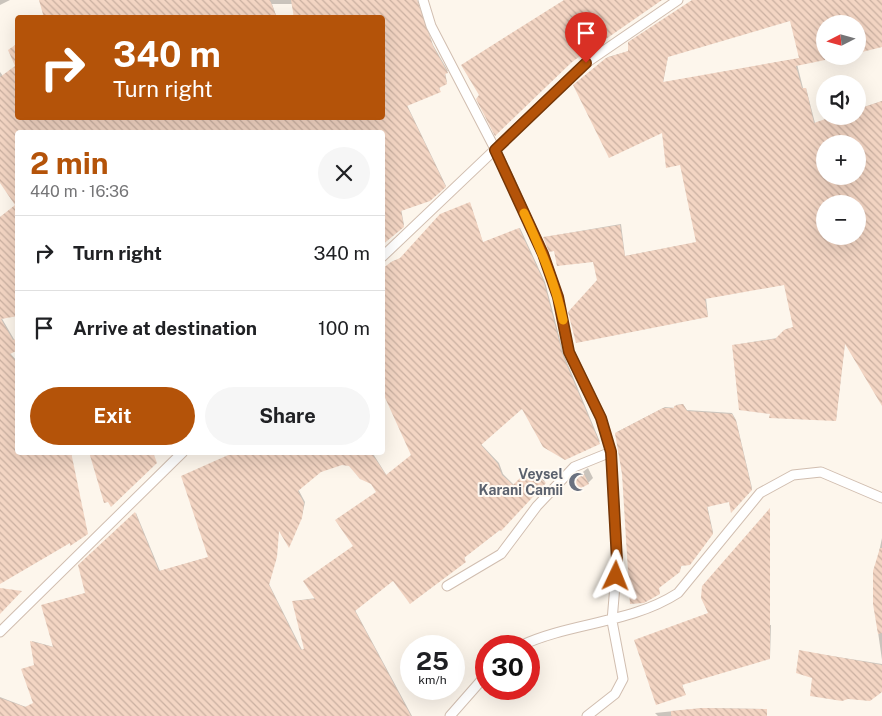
<!DOCTYPE html>
<html lang="en">
<head>
<meta charset="utf-8">
<style>
  :root { --surface:#fff; --page:#f6f6f6; --text:#202124; --muted:#757577; --line:#e0e0e0; --accent:#b45309 }
  body { margin:0; font-family:"Public Sans",sans-serif; background:var(--page); color:var(--text); height:100vh; display:flex; flex-direction:column; font-size:19px; white-space:nowrap }
  * { box-sizing:border-box; margin:0 }
  p { font-size:16px; color:var(--muted) }
  .icon { flex:none; width:28px; height:28px; fill:none; stroke:currentColor; stroke-width:2; stroke-linecap:round; stroke-linejoin:round }
  .map { position:relative; flex:1; overflow:hidden }
  .details { position:absolute; left:15px; top:130px; width:370px; height:325px; display:flex; flex-direction:column; background:var(--surface); border-radius:5px; box-shadow:0 5px 20px #0002 }
  .details>* { flex:none }
  .top-card { position:absolute; left:15px; top:15px; width:370px; height:105px; border-radius:5px; box-shadow:0 5px 20px #0002; background:#b45309; color:#fff; overflow:hidden }
  .needle { width:32px; rotate:264deg }
  .fabs { position:absolute; left:816px; top:15px; display:grid; gap:10px }
  .fabs a { display:grid; place-items:center; width:50px; height:50px; border-radius:50%; background:var(--surface); box-shadow:0 5px 20px #0002; font-size:25px }
  .speed { position:absolute; left:400px; top:635px; display:flex; gap:10px; font-size:25px; font-weight:700; text-align:center }
  .speed>* { display:grid; place-content:center; width:65px; height:65px; border-radius:50%; background:var(--surface); box-shadow:0 5px 20px #0002; line-height:1 }
  .speed small { font-size:12px; font-weight:400 }
  .speed .limit { border:8px solid #d22; background:#fff; color:#111 }
  .pin { position:absolute; display:grid; place-items:center; width:42px; height:42px; color:#fff; margin:-51px -21px; border-radius:50% 50% 50% 0; rotate:-45deg; box-shadow:0 0 5px #0007 }
  .pin .icon { rotate:45deg }
  .me { position:absolute; width:55px; margin:-28px; rotate:2deg; stroke-linejoin:round; filter:drop-shadow(0 0 4px #0008) }
  .turn { display:flex; align-items:center; gap:18px; height:105px; padding:0 15px; font-size:22px }
  .turn .icon { width:65px; height:65px; stroke-width:2.5 }
  .turn b { display:block; font-size:35px; line-height:42px }
  .round { display:grid; place-items:center; flex:none; width:52px; height:52px; border-radius:26px; background:var(--page) }
  .summary { display:flex; align-items:center; justify-content:space-between; height:85px; padding:0 15px }
  h1 { font-size:30px; font-weight:700; line-height:38px; color:var(--accent) }
  .action { display:flex; gap:10px; margin-top:auto; padding:10px 15px }
  .action a { flex:1; height:58px; border-radius:30px; background:var(--accent); color:#fff; font-size:20px; font-weight:700; line-height:58px; text-align:center }
  .action a+a { background:var(--page); color:var(--text) }
  ul { padding:0; list-style:none }
  li { display:flex; align-items:center; gap:15px; height:75px; padding:0 15px; border-top:1px solid var(--line) }
  li div { flex:1 }
  li b { display:block; font-size:19px }
  li em { font-style:normal }
  .map>svg:first-child { display:block }
  .shadow { fill:#0003; fill-rule:evenodd }
  .building { fill:url(#building-back-hatch); fill-rule:evenodd }
  .lines { fill:none; stroke-linecap:round; stroke-linejoin:round }
  .minor-casing { stroke:#d1beb0; stroke-width:11 }
  .minor { stroke:#fff; stroke-width:9 }
  .route-casing { stroke:#753606; stroke-width:12 }
  .route { stroke:#b45309; stroke-width:9 }
  .slow { stroke:#f59e0b; stroke-width:9 }
  .labels { text-anchor:middle; stroke-width:4; stroke-linejoin:round; paint-order:stroke }
  .worship-label { font-size:14px; font-weight:bold; fill:#5b616d; stroke:#fffaf3; text-anchor:end }
</style>
</head>
<body>
<div class="map">
<svg width="882" height="716" viewBox="0 0 882 716">
  <defs>
    <pattern id="building-back-hatch" width="6" height="6" patternUnits="userSpaceOnUse" patternTransform="scale(1.25)"><rect width="6" height="6" fill="#f3d5c3"/><path d="M-1 5l2 2M0 0l6 6M5-1l2 2" fill="none" stroke="#cab0a1"/></pattern>
  </defs>
  <rect width="100%" height="100%" fill="#fdf6ec"/>
  <!-- shadow -->
  <path class="shadow" d="M0,0H10L0,5Z
    M41,0H417L433,45L448,71L445,73L447,82L439,86L440,91L407,105L446,186L429,200L401,209L404,225L382,245V132H18V316L1,317L18,346L10,353L18,362V452L71,541L0,582V217L17,205L0,181V72L3,76L17,66L18,44V118H382V18H292L295,16L293,4H272L277,18H45Z
    M694,0H882V46L858,51V24H825V56H835L797,64L803,88H806L815,123L858,116V109L882,101V404L845,342L836,420L771,413L734,345L777,338L786,329L795,327L785,283L706,298L708,316L598,280L594,261L545,237L621,224L625,256L698,242L681,164L663,131L574,85L608,57L629,51ZM791,20L800,58L663,83L668,56ZM825,144H858V176H825ZM825,204H858V236H825Z
    M470,203L483,243L520,228L545,282L564,355L600,442L523,407L481,444L499,463L503,474L514,485L531,469L545,481L501,529L464,556L465,561L393,579L355,610L412,716H0V697L26,707L35,703V665L32,641L54,647L43,605L86,593L79,565L136,513L160,571L209,557L232,452H372L387,476L413,455L382,271L393,261L402,258L442,214ZM342,464H349L372,483L378,492L354,546L316,598L294,601L305,648L302,650L269,584L279,529L302,516L305,502L298,489L320,471Z
    M683,404L687,410L732,413L736,420L752,488L732,510L731,500L707,505L713,532L690,562L682,565L679,571L659,586V593L623,473L617,432L665,407L676,408V405Z
    M588,468L593,478L588,483L570,482Z
    M882,538V660L874,604L875,571Z
    M771,625L770,657L682,684L685,694L636,640Z
    M800,651L882,664V690L813,677Z
    M704,708L767,709V716H658L655,713Z"/>
  <!-- building -->
  <path class="building" d="M39,0H270L277,18H44Z
    M291,0H417L433,46L448,73L445,74L447,84L439,88L441,92L407,106L446,187L430,201L401,211L404,227L382,245V132H18V316L1,319L13,340L18,338V350L10,354L18,364V452H71L88,534L70,546V543L0,584V217L15,205L0,183V77L15,66L8,50L18,43V118H382V18H294Z
    M564,0H662L603,41L593,39L594,46L572,62L495,136L476,99L479,95L461,65Z
    M692,0H882V47L858,53V24H825V60L796,66L802,88H806L814,123L834,116H858V109L882,101V406L845,344L836,421L769,418L770,414L739,410L732,345L775,339L784,330L793,327L784,285L705,299L708,317L576,343L568,312L597,280L593,262L557,266L554,251L549,252L543,237L620,225L625,256L696,242L680,165L666,168L662,133L609,158L573,85L606,58L628,51V42ZM790,21L799,58L663,82L668,57ZM825,144H858V176H825ZM825,204H858V236H825Z
    M470,202L483,242L519,228L544,282L563,356L600,444L565,460L543,447L522,409L481,445L498,464L502,475L513,485L529,469L546,483L501,531L500,530L464,558L466,562L410,604L393,581L355,611L411,716H0V698L25,707L33,703L21,669L34,665L30,641L53,647L41,605L85,593L78,565L135,512L159,571L208,557L181,476L235,452H371L386,475L411,455L382,391V269L391,262L400,258L440,214ZM342,465L349,466L360,479L371,484L376,492L335,520L353,546L303,581L315,599L292,601L304,649L301,650L269,585L277,557L279,531L289,548L302,518L304,503L298,491L321,472Z
    M683,404L687,411L732,414L736,421L752,490L731,513L729,502L707,507L713,534L690,565L681,566L680,572L659,588L660,594L644,603L630,604L622,474L615,433L663,408H674V406Z
    M89,452H153L157,463L111,507L108,502L104,503Z
    M583,472L589,484L573,492L568,482Z
    M770,508V659L682,685L686,695L656,705L634,640L708,613L701,598L702,586Z
    M880,548H882V633L878,634L873,604V571Z
    M0,588L22,591L0,614Z
    M799,650L882,665V692L870,701L848,699L842,701L810,696L812,678L796,673Z
    M702,708L767,709V716H671V711Z"/>
  <g class="lines">
    <!-- minor casing -->
    <g class="minor-casing">
      <path id="minor" d="M423,0L431,26L495,149L543,254L558,297L569,352L601,418L611,452L617,561L612,621L623,679L615,694L587,716
        M382,257L586,63L678,0
        M447,586L501,554L537,506L574,467L611,452
        M0,632L183,452
        M520,646C571,622 630,624 678,593L760,493L793,475L821,472L882,498
        M450,716L486,675"/>
    </g>
    <!-- minor -->
    <use href="#minor" class="minor"/>
  </g>
  <g class="lines">
    <!-- route casing -->
    <g class="route-casing">
      <path id="route" d="M586,63L495,150L543,254L558,297L569,352L601,418L611,452L617,561L616,576"/>
    </g>
    <!-- route -->
    <use href="#route" class="route"/>
    <!-- slow -->
    <path class="slow" d="M524,213C540,248 555,282 563,320"/>
  </g>
  <!-- icons -->
  <defs>
    <g id="mosque-bare" transform="scale(1.5)"><path d="M3.5-4.9A6 6 0 1 0 3.5 4.9A5 5 0 1 1 3.5-4.9Z" fill="#6b7280" stroke="#fffaf3" stroke-width="2.5" paint-order="stroke"/></g>
  </defs>
  <g fill-rule="evenodd">
    <use href="#mosque-bare" x="578" y="482"/>
  </g>
  <g class="labels">
    <!-- worship labels -->
    <g class="worship-label">
      <text x="563" y="479">Veysel<tspan x="563" dy="16">Karani Camii</tspan></text>
    </g>
  </g>
</svg>
<div class="fabs">
<a><svg class="needle" viewBox="-14 -14 28 28"><path d="M0-13l5 13h-10z" fill="#e53935"/><path d="M0 13l5-13h-10z" fill="#757577"/></svg></a>
<a><svg class="icon" aria-label="sound" viewBox="0 0 24 24"><path d="M4 9h4l5-4v14l-5-4H4zM17 9q2 3 0 6"/></svg></a>
<a>+</a>
<a>−</a>
</div>
<div class="speed"><div>25<small>km/h</small></div><div class="limit">30</div></div>
<div class="pin" style="left:586px;top:63px;background:#d93025"><svg class="icon" aria-label="arrive" viewBox="0 0 24 24"><path d="M6 21V4h12l-3 4 3 4H6"/></svg></div>
<svg class="me" style="left:616px;top:576px" viewBox="-20 -20 40 40"><path d="M0-17L14 15 0 8-14 15z" fill="#b45309" stroke="#fff" stroke-width="4"/></svg>
<div class="top-card">
<div class="turn"><svg class="icon" aria-label="right" viewBox="0 0 24 24"><path d="M7 20v-9h11M14 6l5 5-5 5"/></svg><div><b>340 m</b>Turn right</div></div>
</div>
<section class="details">
<div class="summary"><div><h1>2 min</h1><p>440 m · 16:36</p></div><a class="round"><svg class="icon" aria-label="close" viewBox="0 0 24 24"><path d="M6 6l12 12M18 6L6 18"/></svg></a></div>
<ul>
<li><svg class="icon" aria-label="right" viewBox="0 0 24 24"><path d="M7 20v-9h11M14 6l5 5-5 5"/></svg><div><b>Turn right</b></div><em>340 m</em></li>
<li><svg class="icon" aria-label="arrive" viewBox="0 0 24 24"><path d="M6 21V4h12l-3 4 3 4H6"/></svg><div><b>Arrive at destination</b></div><em>100 m</em></li>
</ul>
<div class="action"><a>Exit</a><a>Share</a></div>
</section>
</div>
</body>
</html>
